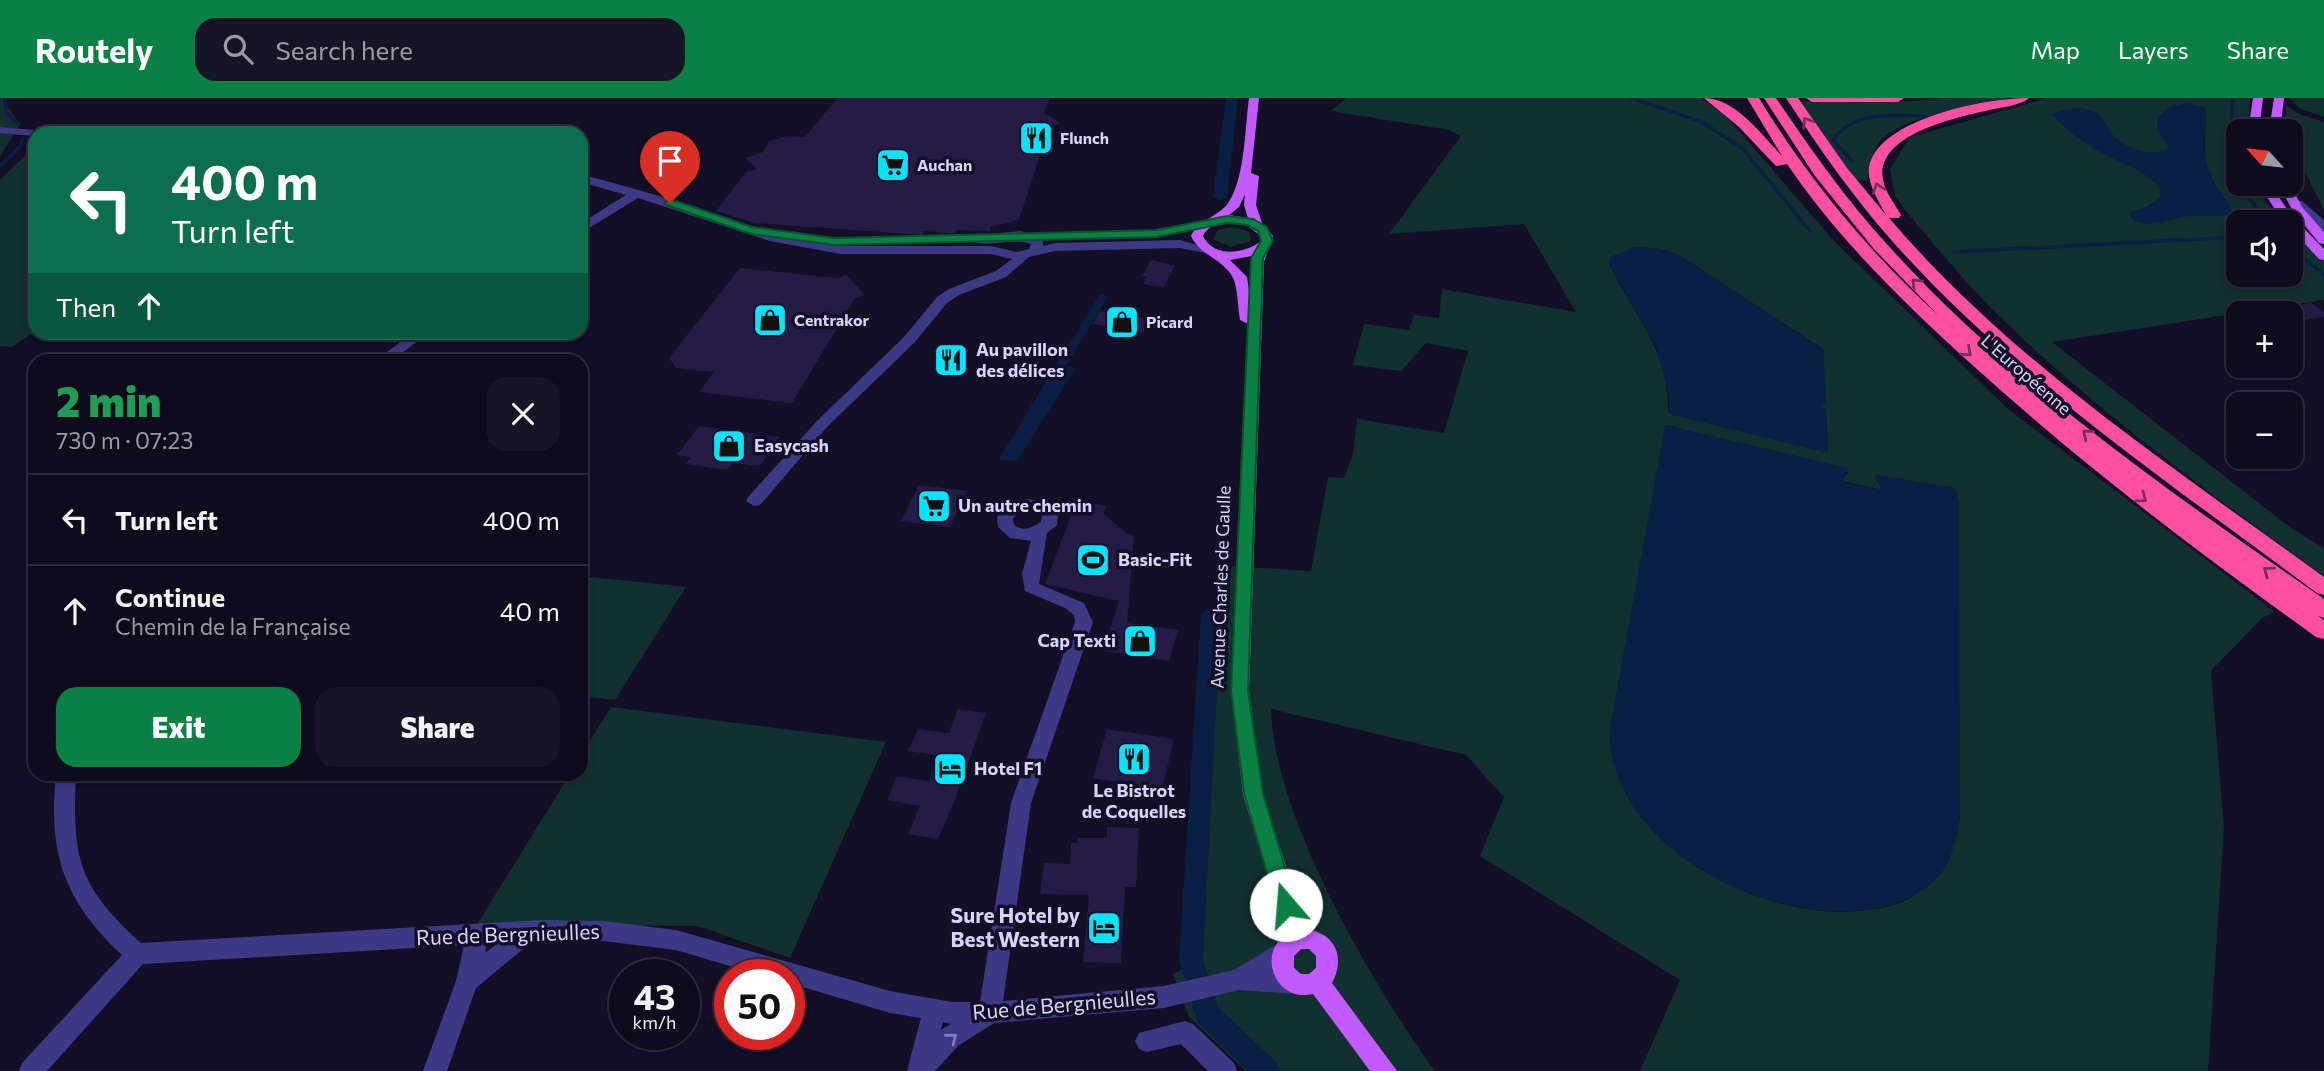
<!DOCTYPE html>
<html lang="en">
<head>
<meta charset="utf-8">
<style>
  :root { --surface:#0e0b1c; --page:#171425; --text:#f1f3f6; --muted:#9b9ba3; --line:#2e2b3b; --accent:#0b8043 }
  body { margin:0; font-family:Commissioner,sans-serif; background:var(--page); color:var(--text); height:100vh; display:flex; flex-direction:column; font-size:26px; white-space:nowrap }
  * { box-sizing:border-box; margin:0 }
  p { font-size:23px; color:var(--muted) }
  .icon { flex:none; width:38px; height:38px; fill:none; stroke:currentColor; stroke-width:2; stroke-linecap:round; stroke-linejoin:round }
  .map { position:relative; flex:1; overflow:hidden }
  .panel { position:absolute; left:28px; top:256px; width:560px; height:427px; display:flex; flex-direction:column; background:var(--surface); border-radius:21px; box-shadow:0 4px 10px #0003,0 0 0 2px var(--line) }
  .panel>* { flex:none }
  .banner { position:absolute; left:28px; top:28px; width:560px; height:214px; border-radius:21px; box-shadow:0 4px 10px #0003,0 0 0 2px var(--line); background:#0b6e4f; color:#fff; overflow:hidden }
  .needle { width:46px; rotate:297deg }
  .buttons { position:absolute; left:2226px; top:21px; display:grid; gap:14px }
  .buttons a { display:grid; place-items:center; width:77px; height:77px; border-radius:14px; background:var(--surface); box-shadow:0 4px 10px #0003,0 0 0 2px var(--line); font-size:35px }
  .speed { position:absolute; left:609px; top:861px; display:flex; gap:14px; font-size:35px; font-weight:700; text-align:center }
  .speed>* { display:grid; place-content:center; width:91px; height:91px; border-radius:50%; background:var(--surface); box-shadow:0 4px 10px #0003,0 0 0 2px var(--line); line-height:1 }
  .speed small { font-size:18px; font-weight:400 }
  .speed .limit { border:10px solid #d22; background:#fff; color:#111 }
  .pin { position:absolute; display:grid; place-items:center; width:60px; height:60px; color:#fff; margin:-72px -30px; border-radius:50% 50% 50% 0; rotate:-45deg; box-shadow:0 0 7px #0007 }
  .pin .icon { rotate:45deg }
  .me { position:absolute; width:77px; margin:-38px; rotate:342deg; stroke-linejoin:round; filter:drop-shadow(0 0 5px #0008) }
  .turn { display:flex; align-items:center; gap:24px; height:147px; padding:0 28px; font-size:32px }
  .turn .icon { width:91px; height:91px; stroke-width:2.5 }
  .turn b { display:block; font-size:49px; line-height:60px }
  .then { display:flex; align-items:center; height:66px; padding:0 28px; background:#0003; gap:14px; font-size:26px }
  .round { display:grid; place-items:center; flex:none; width:74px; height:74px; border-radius:21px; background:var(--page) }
  .summary { display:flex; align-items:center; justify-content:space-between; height:119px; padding:0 28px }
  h1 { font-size:42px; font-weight:800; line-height:52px; color:#1e9e55 }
  .action { display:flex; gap:14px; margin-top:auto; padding:14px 28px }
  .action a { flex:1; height:80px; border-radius:21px; background:var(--accent); color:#fff; font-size:28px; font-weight:800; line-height:80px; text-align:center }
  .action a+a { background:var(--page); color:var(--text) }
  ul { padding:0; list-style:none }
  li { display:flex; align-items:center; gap:21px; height:91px; padding:0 28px; border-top:2px solid var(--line) }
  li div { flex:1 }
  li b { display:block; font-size:26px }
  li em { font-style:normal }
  header { display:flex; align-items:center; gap:42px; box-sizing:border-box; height:98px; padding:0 35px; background:var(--accent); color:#fff }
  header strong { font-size:33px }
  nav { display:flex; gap:38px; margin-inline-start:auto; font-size:24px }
  .search { width:490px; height:63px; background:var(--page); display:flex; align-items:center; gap:18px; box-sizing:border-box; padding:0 24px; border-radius:21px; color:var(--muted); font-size:26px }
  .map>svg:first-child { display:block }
  .green { fill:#12302f; fill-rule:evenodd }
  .water { fill:#0a1f44 }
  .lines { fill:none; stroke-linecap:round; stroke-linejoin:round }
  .stream { stroke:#0a1f44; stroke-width:3.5 }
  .canal { fill:#0a1f44; fill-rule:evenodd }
  .building { fill:#241b47 }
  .minor { fill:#3d3a85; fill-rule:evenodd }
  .major { fill:#c25bff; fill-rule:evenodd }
  .highway { fill:#ff4fa3; fill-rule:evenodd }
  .oneway { stroke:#7d2c5e }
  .oneway2 { stroke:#837fbc }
  .route { fill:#0b8043; stroke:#07532c; stroke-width:2 }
  .labels { text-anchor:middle; stroke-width:7; stroke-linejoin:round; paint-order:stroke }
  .far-poi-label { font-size:16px; font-weight:bold; fill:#d9d4ff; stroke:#130f26; text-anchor:start }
  .poi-label { font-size:18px; font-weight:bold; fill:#d9d4ff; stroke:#130f26; text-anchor:start }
  .street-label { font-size:18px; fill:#d9d4ff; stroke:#130f26 }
  .near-poi-label { font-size:21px; font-weight:bold; fill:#d9d4ff; stroke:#130f26; text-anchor:end }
  .near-street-label { font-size:21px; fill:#d9d4ff; stroke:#130f26 }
</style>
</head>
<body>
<header>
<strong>Routely</strong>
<div class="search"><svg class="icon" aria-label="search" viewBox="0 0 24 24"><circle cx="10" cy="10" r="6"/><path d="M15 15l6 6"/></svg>Search here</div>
<nav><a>Map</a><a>Layers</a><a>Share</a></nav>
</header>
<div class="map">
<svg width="2324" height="973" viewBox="0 0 2324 973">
  <rect width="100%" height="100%" fill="#130f26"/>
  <!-- green -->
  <path class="green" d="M0,0H8L4,4L20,26L0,59Z
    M1346,0H1700L1721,12L1834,143L2008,311L2275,514L2262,520L2211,573L2224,731L2208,973H1640L1680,882L1480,758L1504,699L1466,657L1271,611C1274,719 1372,886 1435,973H1246L1189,919L1173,876L1199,862L1216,548L1231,468L1311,473L1328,379L1344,380L1353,356L1357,321L1444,335L1468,253L1426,245L1401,273L1353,267L1364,226L1409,232L1414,217L1439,220L1442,191L1576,214L1524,126L1389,136L1461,38L1449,32L1331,13ZM1635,149L1661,151L1679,157L1823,251L1824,276L1820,309L1826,311L1828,354L1668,314C1671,256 1633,215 1609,166ZM1666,327L1848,374L1842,383L1883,392L1875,380L1957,394L1960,719C1958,727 1958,737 1954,745C1947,757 1926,787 1916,796C1902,808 1877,811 1860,813C1760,823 1608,745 1610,631Z
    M1953,0H2011C1979,8 1896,18 1878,46C1871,58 1869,70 1867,83L1855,82L1800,3L1880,5Z
    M2048,0H2250L2248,33H2238V86H2257L2263,100L2283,124H2238V177H2291V131L2324,160V202L2052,244L2291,430L2324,450V478C2212,397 2100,316 2000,219C1966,186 1936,148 1905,112L1895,98L1890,71L1910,39Z
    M2289,0H2324V19L2301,11Z
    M2286,8L2299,16L2324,24V112L2297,59L2298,29L2285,27Z
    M27,56L35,57V233L12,249L0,248V82Z
    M1234,129L1249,134L1251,143L1231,149L1213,141L1218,132Z
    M581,478L686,489L615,602L581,598Z
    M611,609L886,644L790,860L698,828L554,827L473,833L570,676H581V657Z"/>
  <!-- water -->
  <path class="water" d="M2187,5L2206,10C2207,35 2200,55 2212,80C2218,92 2228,101 2232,113L2229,117C2216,119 2203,117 2190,118C2168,120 2152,133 2130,120V114L2146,109L2160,99L2161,92C2146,71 2123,67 2102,55C2083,45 2065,31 2051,16C2066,10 2083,6 2098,16C2105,21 2108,32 2114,38C2127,51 2154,60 2169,50L2157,32V20L2169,9Z
    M1635,149L1661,151L1679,157L1823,251L1826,305L1820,309L1826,310L1828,355L1669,316V296L1656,249L1609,166L1610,159Z
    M1100,196L1108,198L1066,268L1076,270L1017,363L998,362Z
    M1665,327L1848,370L1843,384L1882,392L1874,376L1955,390L1959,403L1960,719C1956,737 1954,758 1942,774C1926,795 1899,806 1873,811C1770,828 1607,750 1610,631Z"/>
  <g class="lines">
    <!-- stream -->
    <path class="stream" d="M5,0L6,14L17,25
      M1632,0L1702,24L1742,50L1810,133
      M2233,0L2229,52L2238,82
      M1852,63L1833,42C1852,12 1894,18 1925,18
      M0,68L20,49L23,40
      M2240,86L2263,121
      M2291,149L2324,177
      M1954,154L2238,139"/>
    <!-- canal -->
    <path class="canal" d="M1226,0H1238L1227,99L1220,103L1213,99Z
      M1211,509L1221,516L1203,862L1218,909L1276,964L1280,973H1248L1198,925L1179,862L1201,516Z"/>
  </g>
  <!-- building -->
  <path class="building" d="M837,0H1050L1044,15L1061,25L1049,29L1019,122L991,129L990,133L957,132L955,136L924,133L922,137L754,125L716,113L746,74L757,71L745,60L763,54L769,43L787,38L805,39Z
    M1151,162L1175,168L1164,189L1143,186L1147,179L1142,178Z
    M740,170L837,180L846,177L865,197L855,200L792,305L699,294L714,274L676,270L669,260Z
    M2311,205L2324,214V219L2291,224V208Z
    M1100,213L1151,221L1143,235L1092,226Z
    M699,328L779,339L760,368L732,365L727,372L686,366L691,359L677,357Z
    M919,387L967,393L950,429L901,423Z
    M1077,402L1107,408L1103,415L1126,435L1134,437L1127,525L1178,532L1169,563L1103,553L1119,503L1045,486Z
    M958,611L986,615L955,702L938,741L908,736L920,708L887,702L897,678L929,683L940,658L908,653L918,631L949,635Z
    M1107,631L1174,641L1162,691L1093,680Z
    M1107,729L1139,730L1136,789H1125L1121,865L1083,864L1089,797L1040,796L1044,765L1070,766L1071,745H1077L1078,740H1107Z"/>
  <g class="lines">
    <!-- minor -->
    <path class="minor" d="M0,29L35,32L41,35H35V38L0,35Z
      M581,76L674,102L777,137L841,148H991L1017,154L1029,151L1031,146C1012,138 982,152 970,142L976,138L1021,133L1043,141V148L1055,145L1180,142L1211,151L1205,155L1180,150L1055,153L1029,159L1006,179L959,197L947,205L914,245L828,328L760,407L754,408L746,403L748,399L818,322L904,239L937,199L949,191L996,173L1012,161L991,156H841L770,143L638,100L581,135V125L626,97L581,84Z
      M2294,103H2302L2324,122V133L2294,109Z
      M1206,122L1210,123V129L1151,140L1145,136L1151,132Z
      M413,234H430L393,262H377Z
      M1028,401L1048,405L1058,417L1057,427L1047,435L1039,486L1084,505L1093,524L1031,705L1003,903L1164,888L1234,872L1284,842L1292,845L1295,852L1292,859L1272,873L1307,877L1310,885L1307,893L1299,896L1239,892L1164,910L994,925L958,948L935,973H907L921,920L890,915L789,885V877H760L676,852L603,843L534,842L476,890L447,973H423L456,883L464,847L143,866L47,973H19L22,965L122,857C63,802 48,755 56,676H76C72,760 78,788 141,845L542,822L603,823L676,832L890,893L952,904H980L1011,705L1075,524L1074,517L1065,510L1025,493L1022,476L1031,443L1010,440L998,429L997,419L1008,406ZM1028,411L1037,413L1042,418L1041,424C1031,430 1024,434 1014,427L1013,420L1020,414ZM487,845H498L485,855ZM943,924L951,926L941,932Z
      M1185,923L1193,926L1234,965L1237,973H1208L1181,946L1147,954L1139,951L1135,943L1139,935Z"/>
    <!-- major -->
    <path class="major" d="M1249,0H1259L1251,75L1259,78L1256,107L1262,125L1273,138L1264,164L1249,593L1263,696L1306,831C1335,835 1346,859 1332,885L1397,973H1370L1313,896C1278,905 1256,859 1285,837L1243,696L1231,593L1248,226L1240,222C1238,210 1238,194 1234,182C1226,162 1200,158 1191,138C1199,120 1221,119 1230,102C1245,77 1245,30 1249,0ZM1245,96L1244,107L1248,120L1229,117L1239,109ZM1229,125L1246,127L1261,138L1260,144C1243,156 1214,160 1203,138C1208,127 1218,126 1229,125ZM1252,158L1249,193L1247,179L1230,162ZM1301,851H1309L1316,858V870L1309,876H1301L1294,870V858Z
      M2253,0H2263L2259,33H2248Z
      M2274,0H2284L2280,33H2269Z
      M2258,86H2270L2291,117L2324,151V162L2319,161L2291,131V124L2283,123Z
      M2278,86H2290L2302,109L2324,134V146L2319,145L2293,113Z"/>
    <!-- highway -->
    <path class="highway" d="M1704,0C1735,0 1761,36 1782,58L1747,0H1759C1808,81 1868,153 1938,217L1874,151L1815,78L1764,0H1776C1810,50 1844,99 1885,144C2011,285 2170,394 2324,501V520L2318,518L2324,522V541L2316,539C2199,455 2085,369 1978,272C1909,210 1840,144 1787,66L1776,68L1739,29Z
      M1786,0H1798L1847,70L1886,117C1878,101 1863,81 1871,62C1889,19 1987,0 2029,0C2020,8 2001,9 1989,12C1955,20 1866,38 1885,89C1889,99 1896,108 1901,117L1899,120H1889C2011,263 2174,370 2324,479V497L2317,495C2171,386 2015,281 1893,144C1853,99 1819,50 1786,0Z
      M1806,0H1904L1898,4H1812Z"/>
  </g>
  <!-- one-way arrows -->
  <defs><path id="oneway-chevron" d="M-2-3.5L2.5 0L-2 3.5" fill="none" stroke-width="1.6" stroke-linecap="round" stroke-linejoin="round" transform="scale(1.75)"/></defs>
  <g class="oneway">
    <use href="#oneway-chevron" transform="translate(1807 24) rotate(-122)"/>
    <use href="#oneway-chevron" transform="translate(1878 90) rotate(-110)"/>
    <use href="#oneway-chevron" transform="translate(1916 185) rotate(-135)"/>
    <use href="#oneway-chevron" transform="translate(1967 254) rotate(42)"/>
    <use href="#oneway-chevron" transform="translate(2087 336) rotate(-141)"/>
    <use href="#oneway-chevron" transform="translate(2142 400) rotate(37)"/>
    <use href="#oneway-chevron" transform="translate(2268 473) rotate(-144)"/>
  </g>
  <use class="oneway2" href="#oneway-chevron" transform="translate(952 940) rotate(-39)"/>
  <!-- route -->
  <path class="route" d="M670,101L752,129L834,140L1157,132L1227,118L1253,121L1267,129L1273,143L1263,160L1248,593L1263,695L1296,807L1293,813L1286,816L1279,813L1276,807L1244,695L1231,593L1251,160L1261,143L1258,133L1247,127L1227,125L1157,139L834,147L751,136L666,107L664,105Z"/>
  <!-- icons -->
  <defs>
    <g id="restaurant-square" transform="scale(1.75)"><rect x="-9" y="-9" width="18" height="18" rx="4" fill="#00e5ff" stroke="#130f26"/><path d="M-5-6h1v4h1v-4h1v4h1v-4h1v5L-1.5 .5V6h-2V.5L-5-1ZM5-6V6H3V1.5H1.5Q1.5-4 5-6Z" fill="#111"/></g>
    <g id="supermarket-square" transform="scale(1.75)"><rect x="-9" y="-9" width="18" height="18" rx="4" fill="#00e5ff" stroke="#130f26"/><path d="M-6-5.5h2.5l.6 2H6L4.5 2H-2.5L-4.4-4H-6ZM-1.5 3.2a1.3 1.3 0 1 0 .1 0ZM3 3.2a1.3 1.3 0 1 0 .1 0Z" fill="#111"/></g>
    <g id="shop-square" transform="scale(1.75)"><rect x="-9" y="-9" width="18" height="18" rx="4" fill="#00e5ff" stroke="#130f26"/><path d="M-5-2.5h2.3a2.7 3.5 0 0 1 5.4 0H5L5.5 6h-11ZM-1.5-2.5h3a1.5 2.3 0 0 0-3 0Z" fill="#111"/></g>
    <g id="stadium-square" transform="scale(1.75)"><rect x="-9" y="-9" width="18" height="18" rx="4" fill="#00e5ff" stroke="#130f26"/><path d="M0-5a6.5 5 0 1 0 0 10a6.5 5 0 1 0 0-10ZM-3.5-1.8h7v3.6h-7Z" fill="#111"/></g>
    <g id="hotel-square" transform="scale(1.75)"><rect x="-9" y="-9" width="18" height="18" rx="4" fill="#00e5ff" stroke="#130f26"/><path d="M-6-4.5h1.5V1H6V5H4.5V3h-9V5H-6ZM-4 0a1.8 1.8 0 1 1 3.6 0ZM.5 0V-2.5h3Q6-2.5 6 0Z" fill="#111"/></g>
  </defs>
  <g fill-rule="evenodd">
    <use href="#restaurant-square" x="1036" y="40"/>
    <use href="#supermarket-square" x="893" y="67"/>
    <use href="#shop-square" x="770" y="222"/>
    <use href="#shop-square" x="1122" y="224"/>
    <use href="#restaurant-square" x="951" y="262"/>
    <use href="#shop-square" x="729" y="348"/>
    <use href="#supermarket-square" x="934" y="408"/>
    <use href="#stadium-square" x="1093" y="462"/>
    <use href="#shop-square" x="1140" y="543"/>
    <use href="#restaurant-square" x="1134" y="661"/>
    <use href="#hotel-square" x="950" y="671"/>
    <use href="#hotel-square" x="1104" y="830"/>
  </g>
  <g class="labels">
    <!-- far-poi labels -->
    <g class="far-poi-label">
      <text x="1060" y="46">Flunch</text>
      <text x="917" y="73">Auchan</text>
      <text x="794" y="228">Centrakor</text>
      <text x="1146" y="230">Picard</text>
    </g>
    <!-- poi labels -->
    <g class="poi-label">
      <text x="976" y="258">Au pavillon<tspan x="976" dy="21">des délices</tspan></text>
      <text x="754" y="354">Easycash</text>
      <text x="958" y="414">Un autre chemin</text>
      <text x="1118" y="468">Basic-Fit</text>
      <text x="1116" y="549" text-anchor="end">Cap Texti</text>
      <text x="974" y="677">Hotel F1</text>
      <text x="1134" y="699" text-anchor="middle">Le Bistrot<tspan x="1134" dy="21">de Coquelles</tspan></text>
    </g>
    <!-- street labels -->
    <g class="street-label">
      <text transform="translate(2026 277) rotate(41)" y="6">L'Européenne</text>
      <text transform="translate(1221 489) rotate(-88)" y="6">Avenue Charles de Gaulle</text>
    </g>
    <!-- near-poi labels -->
    <g class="near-poi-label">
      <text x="1080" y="825">Sure Hotel by<tspan x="1080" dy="24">Best Western</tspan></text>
    </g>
    <!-- near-street labels -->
    <g class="near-street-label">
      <text transform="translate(508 837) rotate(-2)" y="7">Rue de Bergnieulles</text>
      <text transform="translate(1064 907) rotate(-5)" y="7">Rue de Bergnieulles</text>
    </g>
  </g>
</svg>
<div class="buttons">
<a><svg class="needle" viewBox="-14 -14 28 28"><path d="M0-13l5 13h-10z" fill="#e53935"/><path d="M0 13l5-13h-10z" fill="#9b9ba3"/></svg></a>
<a><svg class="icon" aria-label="sound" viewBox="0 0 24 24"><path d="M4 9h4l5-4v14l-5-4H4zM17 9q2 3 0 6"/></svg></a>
<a>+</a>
<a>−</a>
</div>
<div class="speed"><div>43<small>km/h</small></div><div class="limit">50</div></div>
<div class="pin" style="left:670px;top:105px;background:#d93025"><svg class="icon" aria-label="arrive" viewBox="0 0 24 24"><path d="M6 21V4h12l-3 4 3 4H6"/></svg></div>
<svg class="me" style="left:1286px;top:807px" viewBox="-20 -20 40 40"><circle r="19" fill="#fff"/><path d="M0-13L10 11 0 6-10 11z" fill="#0b8043"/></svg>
<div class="banner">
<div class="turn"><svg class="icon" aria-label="left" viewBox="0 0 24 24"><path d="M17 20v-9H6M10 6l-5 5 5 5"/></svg><div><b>400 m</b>Turn left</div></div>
<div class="then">Then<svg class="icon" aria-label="ahead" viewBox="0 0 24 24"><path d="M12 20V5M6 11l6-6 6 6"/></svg></div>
</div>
<section class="panel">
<div class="summary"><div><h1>2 min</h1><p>730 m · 07:23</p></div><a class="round"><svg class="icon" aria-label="close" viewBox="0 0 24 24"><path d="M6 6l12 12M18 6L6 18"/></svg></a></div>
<ul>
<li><svg class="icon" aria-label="left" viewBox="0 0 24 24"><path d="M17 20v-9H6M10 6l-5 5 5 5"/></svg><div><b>Turn left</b></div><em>400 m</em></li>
<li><svg class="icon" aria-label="ahead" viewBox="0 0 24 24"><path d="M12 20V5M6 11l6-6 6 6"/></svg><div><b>Continue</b><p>Chemin de la Française</p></div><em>40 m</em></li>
</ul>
<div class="action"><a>Exit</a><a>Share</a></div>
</section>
</div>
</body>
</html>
